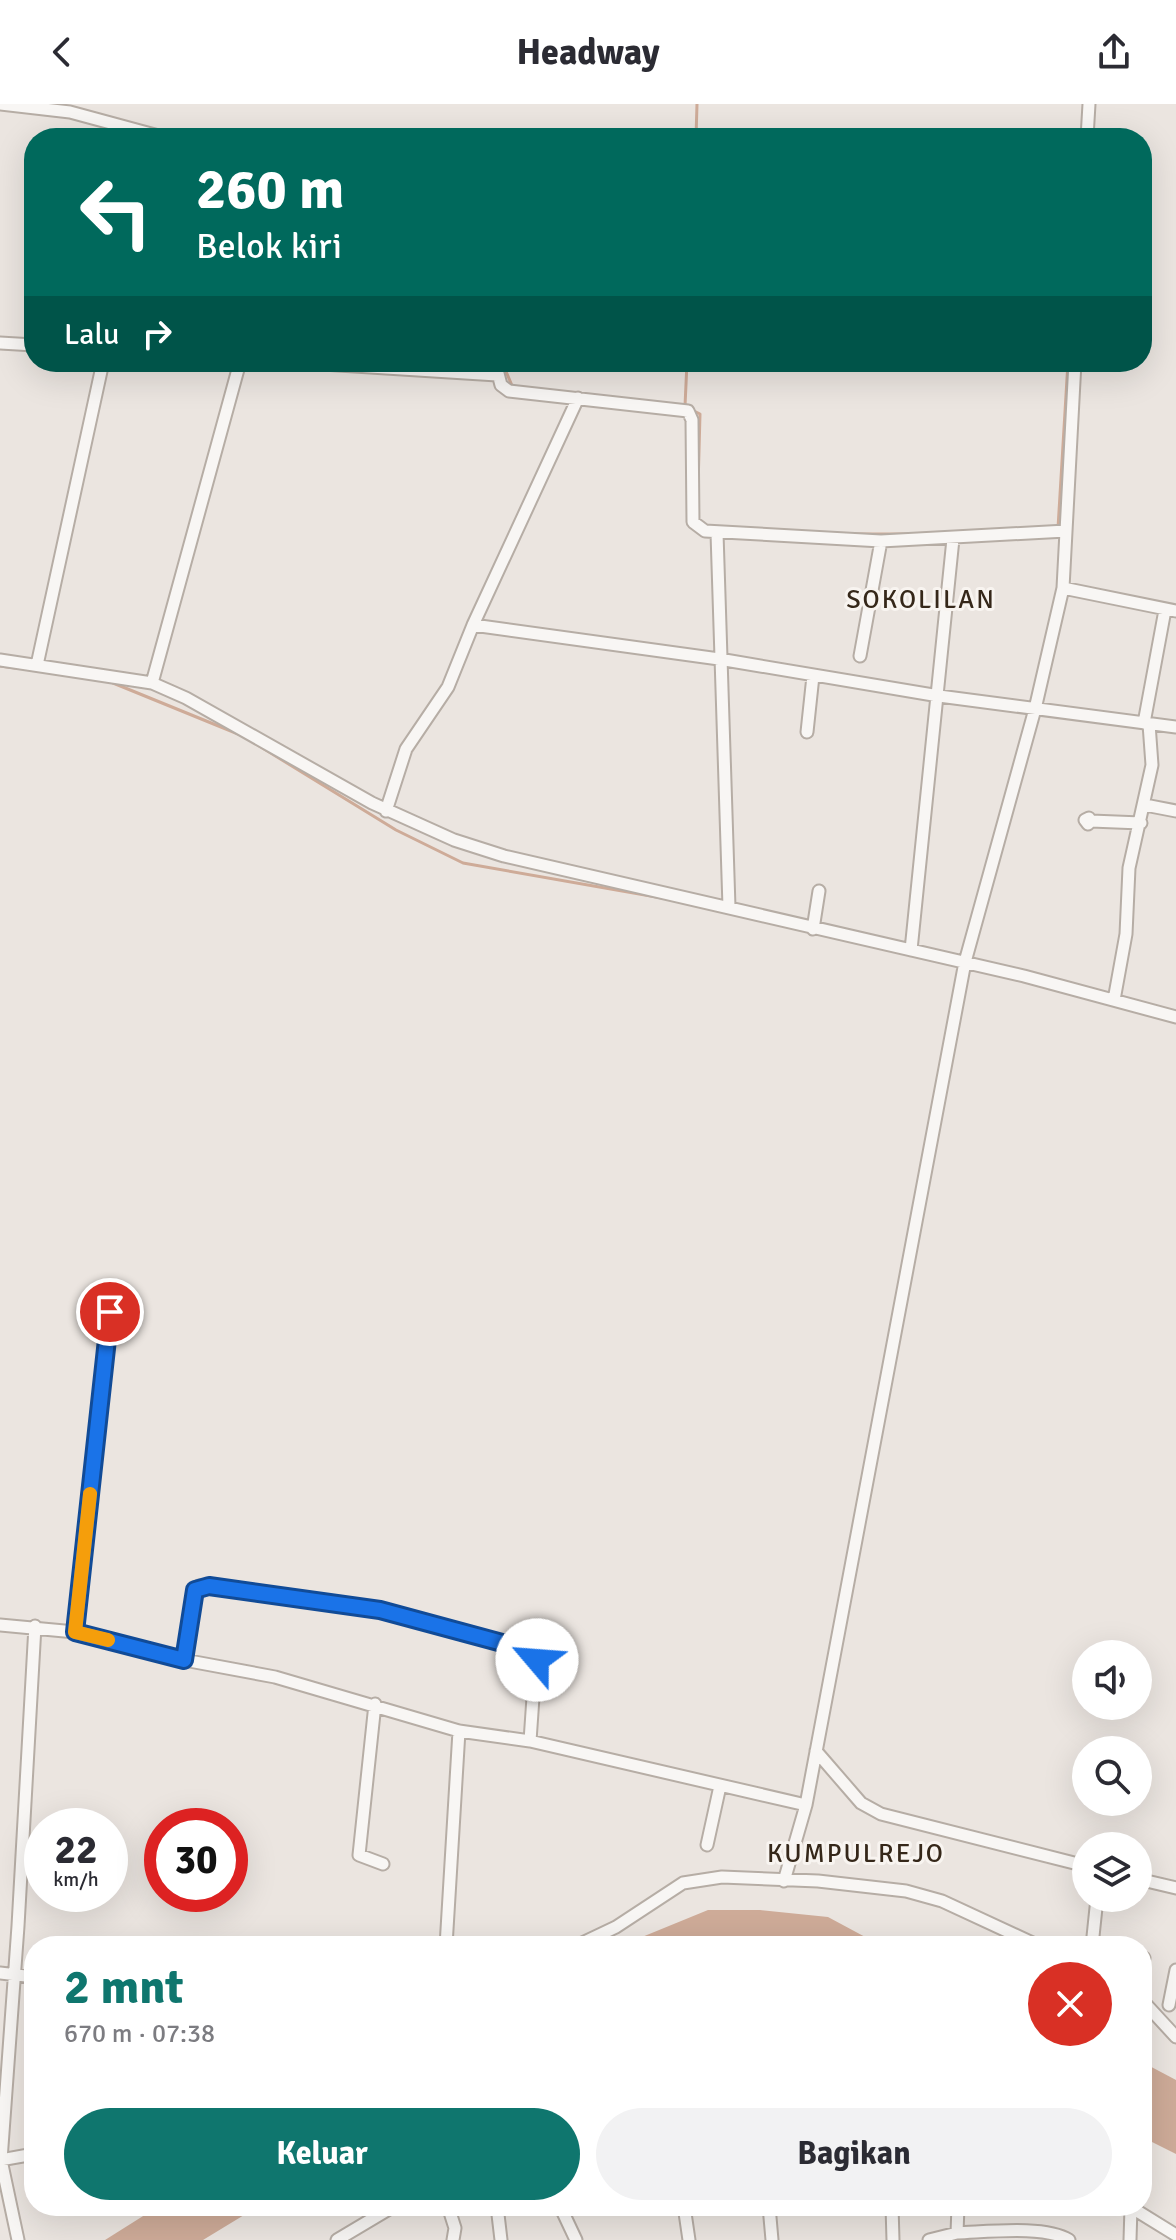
<!DOCTYPE html>
<html lang="id">
<head>
<meta charset="utf-8">
<style>
  :root { --surface:#fff; --page:#f2f2f3; --text:#2b2b33; --muted:#7c7c81; --accent:#0f766e }
  body { margin:0; font-family:Signika,sans-serif; background:var(--page); color:var(--text); height:100vh; display:flex; flex-direction:column; font-size:30px; white-space:nowrap }
  * { box-sizing:border-box; margin:0 }
  p { font-size:26px; color:var(--muted) }
  .icon { flex:none; width:44px; height:44px; fill:none; stroke:currentColor; stroke-width:2; stroke-linecap:round; stroke-linejoin:round }
  .map { position:relative; flex:1; overflow:hidden }
  .panel { position:absolute; left:24px; top:1832px; width:1128px; height:280px; display:flex; flex-direction:column; background:var(--surface); border-radius:32px; box-shadow:0 8px 32px #0002 }
  .panel>* { flex:none }
  .banner { position:absolute; left:24px; top:24px; width:1128px; height:244px; border-radius:32px; box-shadow:0 8px 32px #0002; background:#00695c; color:#fff; overflow:hidden }
  .controls { position:absolute; left:1072px; top:1536px; display:grid; gap:16px }
  .controls a { display:grid; place-items:center; width:80px; height:80px; border-radius:50%; background:var(--surface); box-shadow:0 8px 32px #0002; font-size:40px }
  .speed { position:absolute; left:24px; top:1704px; display:flex; gap:16px; font-size:40px; font-weight:700; text-align:center }
  .speed>* { display:grid; place-content:center; width:104px; height:104px; border-radius:50%; background:var(--surface); box-shadow:0 8px 32px #0002; line-height:1 }
  .speed small { font-size:20px; font-weight:400 }
  .speed .limit { border:12px solid #d22; background:#fff; color:#111 }
  .pin { position:absolute; display:grid; place-items:center; width:68px; height:68px; color:#fff; margin:-34px; border:4px solid #fff; border-radius:50%; box-shadow:0 2px 8px #0007 }
  .me { position:absolute; width:88px; margin:-44px; rotate:297deg; stroke-linejoin:round; filter:drop-shadow(0 0 6px #0008) }
  .turn { display:flex; align-items:center; gap:28px; height:168px; padding:0 40px; font-size:36px }
  .turn .icon { width:104px; height:104px; stroke-width:2.5 }
  .turn b { display:block; font-size:56px; line-height:68px }
  .then { display:flex; align-items:center; height:76px; padding:0 40px; background:#0003; gap:16px; font-size:30px }
  .round { display:grid; place-items:center; flex:none; width:84px; height:84px; border-radius:42px; background:var(--page) }
  .headline { display:flex; align-items:center; justify-content:space-between; height:136px; padding:0 40px }
  h1 { font-size:48px; font-weight:700; line-height:60px; color:var(--accent) }
  .cta { display:flex; gap:16px; margin-top:auto; padding:16px 40px }
  .cta a { flex:1; height:92px; border-radius:48px; background:var(--accent); color:#fff; font-size:32px; font-weight:700; line-height:92px; text-align:center }
  .cta a+a { background:var(--page); color:var(--text) }
  header { display:flex; justify-content:space-between; align-items:center; height:104px; padding:0 40px; background:var(--surface); font-size:36px; font-weight:700 }
  .map>svg:first-child { display:block }
  .water { fill:#ceab98 }
  .lines { fill:none; stroke-linecap:round; stroke-linejoin:round }
  .stream { stroke:#ceab98; stroke-width:3 }
  .minor-casing { stroke:#b6ada5; stroke-width:15 }
  .minor { stroke:#f8f6f4; stroke-width:11 }
  .route-casing { stroke:#114b97; stroke-width:20 }
  .route { stroke:#1a73e8; stroke-width:14 }
  .slow { stroke:#f59e0b; stroke-width:14 }
  .labels { text-anchor:middle; stroke-width:6; stroke-linejoin:round; paint-order:stroke }
  .quarter-label { font-size:26px; letter-spacing:2px; fill:#352719; stroke:#f8f4f0 }
</style>
</head>
<body>
<header><svg class="icon" aria-label="back" viewBox="0 0 24 24"><path d="M15 5l-7 7 7 7"/></svg>Headway<svg class="icon" aria-label="share" viewBox="0 0 24 24"><path d="M12 15V3M7 8l5-5 5 5M5 13v7h14v-7"/></svg></header>
<div class="map">
<svg width="1176" height="2136" viewBox="0 0 1176 2136">
  <rect width="100%" height="100%" fill="#ebe5e0"/>
  <!-- water -->
  <path class="water" d="M708,1806H760L828,1813L882,1842H620Z
    M1142,1958L1176,1976V2050L1142,2033Z
    M159,2102H259L203,2136H105Z"/>
  <g class="lines">
    <!-- stream -->
    <path class="stream" d="M167,29L182,34
      M696,34L697,0
      M502,258L513,284
      M685,302L687,258
      M690,305L700,310L698,383
      M1058,424L1068,258
      M851,430H919
      M0,562L15,564
      M113,579L243,632L396,726L463,759L662,794"/>
    <!-- minor casing -->
    <g class="minor-casing">
      <path id="minor" d="M0,0L70,8L166,34
        M1087,34L1089,0
        M0,239L34,241
        M291,258L497,271
        M495,258L501,281L509,287L688,307L692,316L693,418L705,427L881,437L1066,427
        M717,429L729,803
        M1063,484L1176,507
        M473,521L719,555L939,592L1176,623
        M860,552L881,437
        M0,556L152,579L186,594L372,699L454,736L504,752L1024,872L1176,913
        M37,561L103,258
        M152,579L240,258
        M1144,619L1165,506
        M807,628L813,572
        M1145,701L1176,707
        M386,707L406,645L448,583L473,521L578,294
        M1089,714L1085,716L1088,720L1091,717L1141,719
        M813,825L819,787
        M911,846L953,435
        M1114,896L1126,830L1129,764L1152,661L1149,620
        M0,1521L75,1528L184,1556L275,1573L459,1627L530,1637L806,1701
        M75,1528L110,1208
        M184,1556L195,1486L199,1482L380,1506L536,1550L530,1637
        M375,1600L359,1751L383,1760
        M816,1647L861,1699L881,1710L1086,1762
        M707,1741L720,1682
        M1138,1775L1176,1784
        M784,1777L806,1701L965,858L1035,605L1063,484L1075,258
        M446,1842L459,1627
        M576,1842L616,1823L683,1779L722,1773L818,1777L906,1787L942,1797L1039,1842
        M1092,1842L1097,1794
        M1142,1858L1144,1854
        M0,1869L34,1873
        M1142,1896L1176,1933
        M1169,1901L1176,1866
        M0,2056L34,2050
        M448,2102L455,2124L453,2136
        M497,2102L501,2136
        M560,2102L576,2136
        M684,2102L689,2136
        M769,2102L772,2136
        M892,2102L893,2136
        M958,2102L957,2129C987,2128 1045,2121 1069,2136
        M1129,2102L1176,2131
        M18,2136L1,2056L18,1822L35,1522
        M337,2136L394,2102
        M929,2136L957,2129
        M1130,2136L1131,2103"/>
    </g>
    <!-- minor -->
    <use href="#minor" class="minor"/>
  </g>
  <g class="lines">
    <!-- route casing -->
    <g class="route-casing">
      <path id="route" d="M110,1208L75,1528L184,1556L195,1486L209,1482L380,1506L532,1547L537,1556"/>
    </g>
    <!-- route -->
    <use href="#route" class="route"/>
    <!-- slow -->
    <path class="slow" d="M90,1390L75,1528L108,1536"/>
  </g>
  <g class="labels">
    <!-- quarter labels -->
    <g class="quarter-label">
      <text x="921" y="504">SOKOLILAN</text>
      <text x="856" y="1758">KUMPULREJO</text>
    </g>
  </g>
</svg>
<div class="controls">
<a><svg class="icon" aria-label="sound" viewBox="0 0 24 24"><path d="M4 9h4l5-4v14l-5-4H4zM17 9q2 3 0 6"/></svg></a>
<a><svg class="icon" aria-label="search" viewBox="0 0 24 24"><circle cx="10" cy="10" r="6"/><path d="M15 15l6 6"/></svg></a>
<a><svg class="icon" aria-label="layers" viewBox="0 0 24 24"><path d="M12 4l9 5-9 5-9-5zM3 14l9 5 9-5"/></svg></a>
</div>
<div class="speed"><div>22<small>km/h</small></div><div class="limit">30</div></div>
<div class="pin" style="left:110px;top:1208px;background:#d93025"><svg class="icon" aria-label="arrive" viewBox="0 0 24 24"><path d="M6 21V4h12l-3 4 3 4H6"/></svg></div>
<svg class="me" style="left:537px;top:1556px" viewBox="-20 -20 40 40"><circle r="19" fill="#fff"/><path d="M0-13L10 11 0 6-10 11z" fill="#1a73e8"/></svg>
<div class="banner">
<div class="turn"><svg class="icon" aria-label="left" viewBox="0 0 24 24"><path d="M17 20v-9H6M10 6l-5 5 5 5"/></svg><div><b>260 m</b>Belok kiri</div></div>
<div class="then">Lalu<svg class="icon" aria-label="right" viewBox="0 0 24 24"><path d="M7 20v-9h11M14 6l5 5-5 5"/></svg></div>
</div>
<section class="panel">
<div class="headline"><div><h1>2 mnt</h1><p>670 m · 07:38</p></div><a class="round" style="background:#d93025;color:#fff"><svg class="icon" aria-label="close" viewBox="0 0 24 24"><path d="M6 6l12 12M18 6L6 18"/></svg></a></div>
<div class="cta"><a>Keluar</a><a>Bagikan</a></div>
</section>
</div>
</body>
</html>
